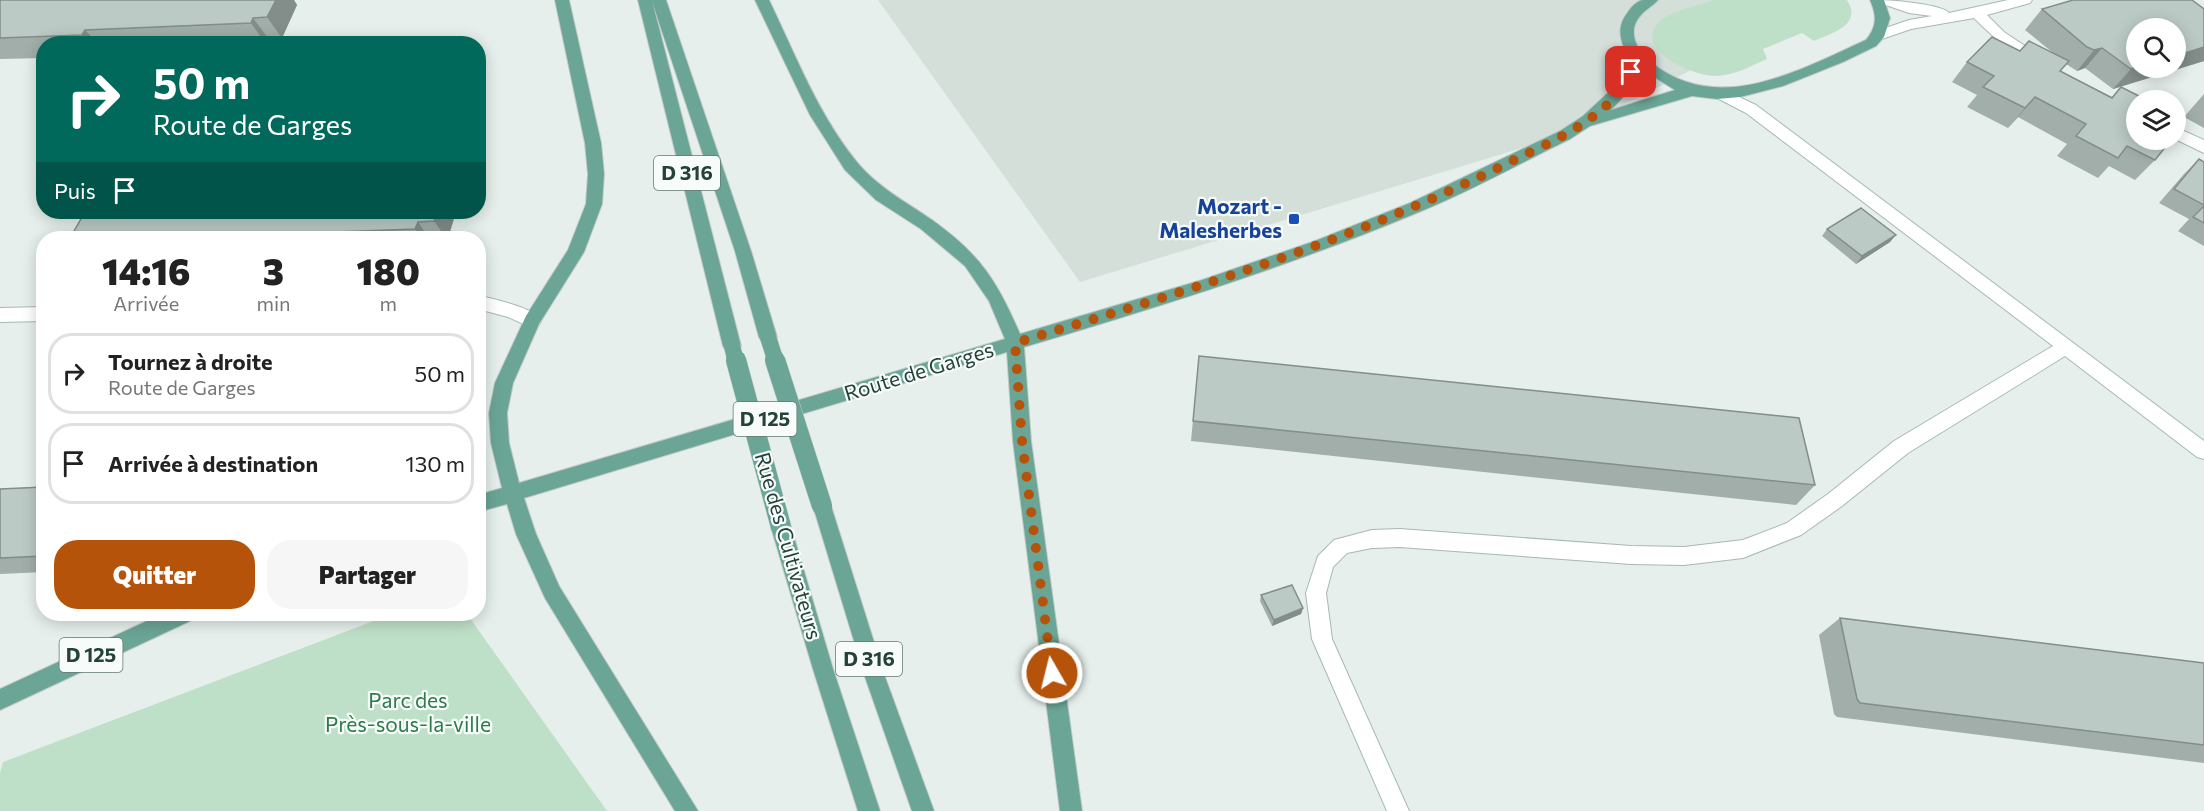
<!DOCTYPE html>
<html lang="fr">
<head>
<meta charset="utf-8">
<style>
  :root { --surface:#fff; --page:#f6f6f6; --text:#222; --muted:#767676; --line:#e0e0e0; --accent:#b45309 }
  body { margin:0; font-family:Commissioner,sans-serif; background:var(--page); color:var(--text); height:100vh; display:flex; flex-direction:column; font-size:22px; white-space:nowrap }
  * { box-sizing:border-box; margin:0 }
  p { font-size:20px; color:var(--muted) }
  .icon { flex:none; width:33px; height:33px; fill:none; stroke:currentColor; stroke-width:2; stroke-linecap:round; stroke-linejoin:round }
  .map { position:relative; flex:1; overflow:hidden }
  .side { position:absolute; left:36px; top:231px; width:450px; height:390px; display:flex; flex-direction:column; background:var(--surface); border-radius:24px; box-shadow:0 3px 15px #0003 }
  .side>* { flex:none }
  .top-card { position:absolute; left:36px; top:36px; width:450px; height:183px; border-radius:24px; box-shadow:0 3px 15px #0003; background:#00695c; color:#fff; overflow:hidden }
  .controls { position:absolute; left:2126px; top:18px; display:grid; gap:12px }
  .controls a { display:grid; place-items:center; width:60px; height:60px; border-radius:50%; background:var(--surface); box-shadow:0 3px 15px #0003; font-size:30px }
  .pin { position:absolute; display:grid; place-items:center; width:51px; height:51px; color:#fff; margin:-26px; border-radius:12px; box-shadow:0 3px 9px #0006 }
  .me { position:absolute; width:66px; margin:-33px; rotate:352deg; stroke-linejoin:round; filter:drop-shadow(0 0 4px #0008) }
  .turn { display:flex; align-items:center; gap:21px; height:126px; padding:0 18px; font-size:27px }
  .turn .icon { width:78px; height:78px; stroke-width:2.5 }
  .turn b { display:block; font-size:42px; line-height:51px }
  .then { display:flex; align-items:center; height:57px; padding:0 18px; background:#0003; gap:12px; font-size:22px }
  .eta { display:flex; justify-content:space-evenly; align-items:center; height:102px; text-align:center }
  .eta b { font-size:36px; font-weight:800; line-height:42px }
  .action { display:flex; gap:12px; margin-top:auto; padding:12px 18px }
  .action a { flex:1; height:69px; border-radius:24px; background:var(--accent); color:#fff; font-size:24px; font-weight:800; line-height:69px; text-align:center }
  .action a+a { background:var(--page); color:var(--text) }
  ul { padding:0; list-style:none }
  li { display:flex; align-items:center; gap:18px; height:81px; margin:0 12px 9px; padding:0 6px; border:3px solid var(--line); border-radius:24px }
  li div { flex:1 }
  li b { display:block; font-size:22px }
  li em { font-style:normal }
  .map>svg:first-child { display:block }
  .built { fill:#d4dfda }
  .green { fill:#bfe0c8 }
  .lines { fill:none; stroke-linecap:round; stroke-linejoin:round }
  .service-casing { stroke:#a8b8b2; stroke-width:2 }
  .minor-casing { stroke:#a8b8b2; stroke-width:2 }
  .primary-casing { stroke:#c2cac8; stroke-width:2 }
  .service { fill:#fff; fill-rule:evenodd }
  .minor { fill:#fff; fill-rule:evenodd }
  .primary { fill:#6aa596; fill-rule:evenodd }
  .primary-bridge-far1-casing { stroke:#c2cac8; stroke-width:17; stroke-linecap:butt }
  .primary-bridge-casing { stroke:#c2cac8; stroke-width:21; stroke-linecap:butt }
  .primary-bridge-far1 { stroke:#6aa596; stroke-width:16 }
  .primary-bridge { stroke:#6aa596; stroke-width:20 }
  .wall { fill:#a1aea9; fill-rule:evenodd }
  .shaded-wall { fill:#838d89 }
  .building { fill:#bbcac4; stroke:#838d89; stroke-width:1.5 }
  .route { stroke:#b45309; stroke-width:10; stroke-dasharray:0 18 }
  .transit-dot { fill:#1a4fb4; stroke:#f7fbf9; stroke-width:2 }
  .labels { text-anchor:middle; stroke-width:4.5; stroke-linejoin:round; paint-order:stroke }
  .shield { fill:#f7fbf9; stroke:#637a73; stroke-width:1.5 }
  .shield-label { font-size:20px; font-weight:bold; fill:#24423a }
  .transit-label { font-size:21px; font-weight:bold; fill:#164399; stroke:#f7fbf9; text-anchor:end }
  .street-label { font-size:21px; fill:#24423a; stroke:#f7fbf9 }
  .park-label { font-size:21px; fill:#2d7a4b; stroke:#f7fbf9 }
</style>
</head>
<body>
<div class="map">
<svg width="2204" height="811" viewBox="0 0 2204 811">
  <rect width="100%" height="100%" fill="#e6efeb"/>
  <!-- built -->
  <path class="built" d="M878,0H1791L1730,50L1565,135L1080,282Z"/>
  <!-- green -->
  <path class="green" d="M1714,0H1847C1863,25 1832,33 1814,41L1802,33L1763,49L1767,59C1751,66 1733,76 1715,76C1694,76 1633,50 1658,23C1667,12 1700,5 1714,0Z
    M392,614H467L607,811H0V773L3,762Z"/>
  <g class="lines">
    <!-- service casing -->
    <g class="service-casing">
      <path id="service" d="M478,295C494,300 533,306 541,321L538,326L532,328L508,317L478,309Z
        M44,307V321L0,322V308Z"/>
    </g>
    <!-- minor casing -->
    <g class="minor-casing">
      <path id="minor" d="M1878,0C1891,0 1942,4 1949,13L2008,0H2032L2030,3L1987,15L2004,32L2049,62L2047,66C2029,71 1987,31 1974,18L1911,29L1879,40L1874,38L1872,35L1874,32L1909,20L1932,16L1909,13L1880,3Z
        M1722,89L1756,105L2204,441V459L2197,457L2065,356L1908,453L1842,506L1801,535L1743,558L1684,565L1631,564L1400,547L1372,548L1347,553L1333,567L1326,593L1332,639L1409,811H1387L1312,639L1306,593L1318,556L1334,540L1372,530L1400,529L1631,546L1684,547L1743,540L1787,523L1828,494L1894,441L2053,346L1746,113L1717,98L1715,94Z
        M2175,127L2204,140V153L2175,139Z"/>
    </g>
    <!-- primary casing -->
    <g class="primary-casing">
      <path id="primary" d="M555,0H569L601,143L604,174L602,204L584,252L539,324L513,383L507,413L509,443L519,483L1005,339L989,301L965,266L921,229L876,200L845,170L810,115L755,0H769C795,54 818,114 856,161C877,187 906,202 932,220C980,254 997,281 1020,334L1202,280L1315,241L1410,203L1560,131L1583,116L1613,88L1623,68L1627,54C1619,38 1617,26 1628,12C1631,7 1637,1 1643,0C1647,0 1653,0 1658,0C1653,6 1646,9 1641,15C1626,31 1637,51 1651,62C1718,117 1799,70 1866,40C1877,27 1877,15 1870,0H1884L1890,18L1884,37L1876,46L1843,62L1783,86L1740,97L1717,99L1692,96L1590,126L1570,139C1520,163 1471,191 1419,212C1290,266 1158,307 1024,347L1031,441L1082,811H1060L1013,441L1007,352L524,498L536,534L559,586L698,811H675L545,598L516,534L507,504L478,512V495L502,488L491,443L489,413L495,383L526,316L568,250L586,204L588,174L585,143ZM1638,67L1675,90L1611,110L1624,96Z
        M638,0H666L751,251L777,337L774,342L768,344L762,342L759,337L735,251L652,1L741,346L738,351L732,353L726,351L723,346Z
        M822,498L829,500L831,506L885,677L934,811H912L865,677L813,506L815,500Z
        M781,518L788,521L791,527L833,669L880,811H858L813,669L771,527L774,521Z
        M162,614H193L190,621L0,710V689Z"/>
    </g>
    <!-- service -->
    <use href="#service" class="service"/>
    <!-- minor -->
    <use href="#minor" class="minor"/>
    <!-- primary -->
    <use href="#primary" class="primary"/>
    <!-- primary-bridge-far1 casing -->
    <g class="primary-bridge-far1-casing">
      <path id="primary-bridge-far1" d="M768,337L776,362
        M732,346L736,362"/>
    </g>
    <!-- primary-bridge casing -->
    <g class="primary-bridge-casing">
      <path id="primary-bridge" d="M736,360L781,527
        M775,360L822,506"/>
    </g>
    <!-- primary-bridge-far1 -->
    <use href="#primary-bridge-far1" class="primary-bridge-far1"/>
    <!-- primary-bridge -->
    <use href="#primary-bridge" class="primary-bridge"/>
  </g>
  <!-- wall -->
  <path class="wall" d="M0,0H294L297,5L282,38H268L266,44H44V58L0,59Z
    M2192,0L2204,61L2113,89L2085,68L2077,71L2066,64L2060,71L2112,97L2121,87L2155,160L2135,180L2109,166L2098,178L2057,156L2067,144L2018,117L2008,128L1967,107L1977,95L1952,82L1967,62L2020,51L2052,52L2025,30L2042,9ZM2136,28H2175V68H2136Z
    M2204,94V128L2184,117Z
    M2199,159L2204,162V246L2178,231L2189,219L2159,203L2184,174Z
    M85,212H456L448,238H70Z
    M1827,229L1890,242L1856,264L1822,236Z
    M1199,356L1815,485L1796,505L1191,441Z
    M44,487V572L0,574V489Z
    M1261,595L1303,608L1301,614L1272,626L1260,601Z
    M1840,618L2204,663V763L1837,717L1834,714L1819,635Z"/>
  <!-- shaded-wall -->
  <path class="shaded-wall" d="M276,0H294L297,5L282,38L267,17Z
    M253,18L268,38L266,44L251,23Z
    M85,30L98,44H89L82,35Z
    M2204,47V61L2113,89L2131,69L2136,67L2175,68V61L2182,54Z
    M2102,48L2085,68L2077,71L2094,50Z
    M2035,97L2018,117L2008,128L2025,108Z
    M437,212H456L448,238H446L434,221Z
    M418,222L429,238H422L415,229Z
    M1896,235L1890,242L1856,264L1862,256Z
    M1303,608L1301,614L1272,626L1274,620Z"/>
  <!-- building -->
  <path class="building" d="M0,0H276L267,17L253,18L251,23L85,30L82,35L0,38Z
    M2073,0H2192L2204,9V47L2182,54L2175,49V28H2136V38L2133,39L2136,41V67L2131,69L2102,48L2094,50L2087,47L2042,9Z
    M1992,37L2020,51L2029,41L2069,61L2060,71L2112,98L2121,87L2147,100H2136V140H2171L2155,160L2127,146L2118,158L2076,136L2086,124L2035,97L2025,108L1983,87L1994,76L1967,62Z
    M2154,68H2165L2149,73Z
    M2199,159L2204,162V205L2174,189Z
    M2204,206V223L2193,217Z
    M1861,208L1896,235L1862,256L1827,229Z
    M85,212H437L434,221L418,222L415,229L226,236L225,238H70Z
    M1199,356L1799,418L1815,485L1193,421Z
    M44,487V556L0,558V489Z
    M1292,585L1303,608L1274,620L1261,595Z
    M1840,618L2204,663V745L1860,703L1857,699Z"/>
  <g class="lines">
    <!-- route -->
    <path class="route" d="M1052,673L1022,441L1015,343C1186,291 1349,243 1510,162C1554,140 1609,119 1631,72"/>
  </g>
  <!-- markers -->
  <rect class="transit-dot" x="1288" y="213" width="12" height="12" rx="3"/>
  <g class="labels">
    <!-- shield labels -->
    <g class="shield">
      <rect x="654" y="156" width="66" height="34" rx="4.5"/>
      <rect x="733.5" y="402" width="63" height="34" rx="4.5"/>
      <rect x="59.5" y="638" width="63" height="34" rx="4.5"/>
      <rect x="836" y="642" width="66" height="34" rx="4.5"/>
    </g>
    <g class="shield-label">
      <text x="687" y="180">D 316</text>
      <text x="765" y="426">D 125</text>
      <text x="91" y="662">D 125</text>
      <text x="869" y="666">D 316</text>
    </g>
    <!-- transit labels -->
    <g class="transit-label">
      <text x="1282" y="214">Mozart -<tspan x="1282" dy="24">Malesherbes</tspan></text>
    </g>
    <!-- street labels -->
    <g class="street-label">
      <text transform="translate(919 372) rotate(-17)" y="7">Route de Garges</text>
      <text transform="translate(788 546) rotate(74)" y="7">Rue des Cultivateurs</text>
    </g>
    <!-- park labels -->
    <g class="park-label">
      <text x="408" y="708">Parc des<tspan x="408" dy="24">Près-sous-la-ville</tspan></text>
    </g>
  </g>
</svg>
<div class="controls">
<a><svg class="icon" aria-label="search" viewBox="0 0 24 24"><circle cx="10" cy="10" r="6"/><path d="M15 15l6 6"/></svg></a>
<a><svg class="icon" aria-label="layers" viewBox="0 0 24 24"><path d="M12 4l9 5-9 5-9-5zM3 14l9 5 9-5"/></svg></a>
</div>
<div class="pin" style="left:1631px;top:72px;background:#d93025"><svg class="icon" aria-label="arrive" viewBox="0 0 24 24"><path d="M6 21V4h12l-3 4 3 4H6"/></svg></div>
<svg class="me" style="left:1052px;top:673px" viewBox="-20 -20 40 40"><circle r="17" fill="#b45309" stroke="#fff" stroke-width="3"/><path d="M0-11L8 9 0 5-8 9z" fill="#fff"/></svg>
<div class="top-card">
<div class="turn"><svg class="icon" aria-label="right" viewBox="0 0 24 24"><path d="M7 20v-9h11M14 6l5 5-5 5"/></svg><div><b>50 m</b>Route de Garges</div></div>
<div class="then">Puis<svg class="icon" aria-label="arrive" viewBox="0 0 24 24"><path d="M6 21V4h12l-3 4 3 4H6"/></svg></div>
</div>
<section class="side">
<div class="eta">
<div><b>14:16</b><p>Arrivée</p></div>
<div><b>3</b><p>min</p></div>
<div><b>180</b><p>m</p></div>
</div>
<ul>
<li><svg class="icon" aria-label="right" viewBox="0 0 24 24"><path d="M7 20v-9h11M14 6l5 5-5 5"/></svg><div><b>Tournez à droite</b><p>Route de Garges</p></div><em>50 m</em></li>
<li><svg class="icon" aria-label="arrive" viewBox="0 0 24 24"><path d="M6 21V4h12l-3 4 3 4H6"/></svg><div><b>Arrivée à destination</b></div><em>130 m</em></li>
</ul>
<div class="action"><a>Quitter</a><a>Partager</a></div>
</section>
</div>
</body>
</html>
